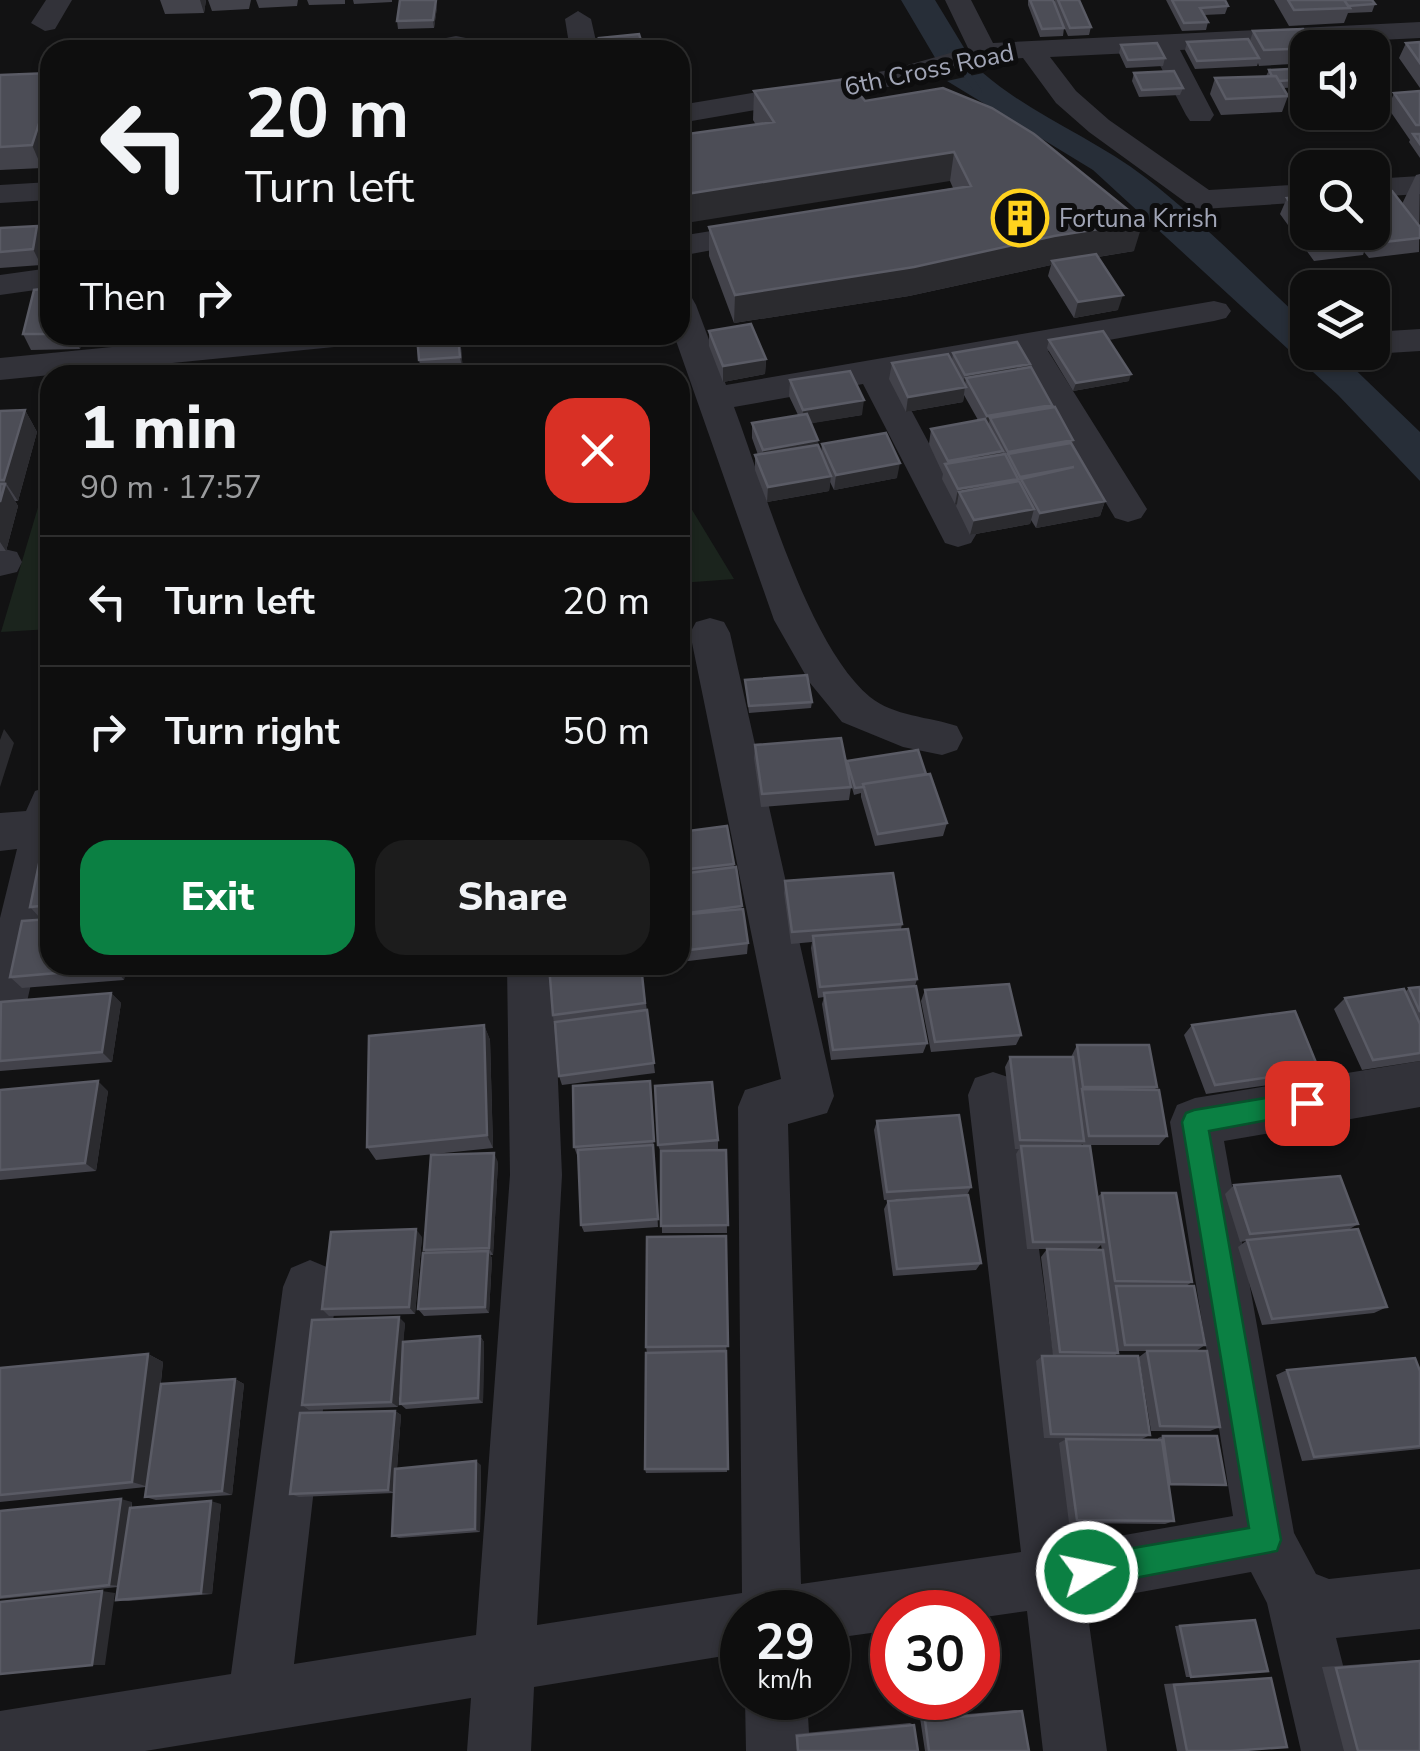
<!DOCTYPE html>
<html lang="en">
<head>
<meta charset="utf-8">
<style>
  :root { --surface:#0e0e0e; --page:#1c1c1c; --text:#f1f3f6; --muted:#9b9c9e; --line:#2e2e2e; --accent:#0b8043 }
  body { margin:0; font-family:"Nunito Sans",sans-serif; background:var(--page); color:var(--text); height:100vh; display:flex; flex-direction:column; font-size:38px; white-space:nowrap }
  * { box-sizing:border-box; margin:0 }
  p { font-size:32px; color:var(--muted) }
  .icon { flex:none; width:55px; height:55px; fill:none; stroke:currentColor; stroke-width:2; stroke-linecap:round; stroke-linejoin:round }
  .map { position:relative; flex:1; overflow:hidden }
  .panel { position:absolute; left:40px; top:365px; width:650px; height:610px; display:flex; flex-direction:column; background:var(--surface); border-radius:30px; box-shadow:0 2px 8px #0004,0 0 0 2px var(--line) }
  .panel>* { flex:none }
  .hud { position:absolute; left:40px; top:40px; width:650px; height:305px; border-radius:30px; box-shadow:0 2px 8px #0004,0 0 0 2px var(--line); background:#0e0e0e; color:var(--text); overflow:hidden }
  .buttons { position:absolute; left:1290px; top:30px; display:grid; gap:20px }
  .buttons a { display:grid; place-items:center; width:100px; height:100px; border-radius:20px; background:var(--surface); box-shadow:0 2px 8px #0004,0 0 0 2px var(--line); font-size:50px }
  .speed { position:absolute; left:720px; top:1590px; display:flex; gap:20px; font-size:50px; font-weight:700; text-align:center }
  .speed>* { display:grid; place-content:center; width:130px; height:130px; border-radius:50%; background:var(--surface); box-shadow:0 2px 8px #0004,0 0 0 2px var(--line); line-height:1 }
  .speed small { font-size:25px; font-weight:400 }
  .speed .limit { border:15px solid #d22; background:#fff; color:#111 }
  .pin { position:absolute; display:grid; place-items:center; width:85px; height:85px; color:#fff; margin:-42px; border-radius:20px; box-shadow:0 5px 15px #0006 }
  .me { position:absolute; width:110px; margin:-55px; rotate:80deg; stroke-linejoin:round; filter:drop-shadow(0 0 8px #0008) }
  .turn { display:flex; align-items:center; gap:35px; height:210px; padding:0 40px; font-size:45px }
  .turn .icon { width:130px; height:130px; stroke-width:2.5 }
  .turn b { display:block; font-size:70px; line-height:85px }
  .then { display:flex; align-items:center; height:95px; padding:0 40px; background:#0003; gap:20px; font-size:38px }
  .round { display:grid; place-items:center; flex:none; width:105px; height:105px; border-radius:30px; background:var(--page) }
  .summary { display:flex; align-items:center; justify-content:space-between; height:170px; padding:0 40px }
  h1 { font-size:60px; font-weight:800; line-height:75px }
  .primary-button { display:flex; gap:20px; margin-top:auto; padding:20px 40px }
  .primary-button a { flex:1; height:115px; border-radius:30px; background:var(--accent); color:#fff; font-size:40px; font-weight:800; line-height:115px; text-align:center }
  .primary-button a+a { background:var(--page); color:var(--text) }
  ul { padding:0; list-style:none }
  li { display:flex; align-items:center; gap:30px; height:130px; padding:0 40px; border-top:2px solid var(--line) }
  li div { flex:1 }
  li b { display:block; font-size:38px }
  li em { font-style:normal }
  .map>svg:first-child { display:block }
  .green { fill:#1b241d }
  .water { fill:#272e38 }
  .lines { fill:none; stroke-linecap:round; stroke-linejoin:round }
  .stream { fill:#272e38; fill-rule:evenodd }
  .minor { fill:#323239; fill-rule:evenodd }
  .wall { fill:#42424a }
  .shaded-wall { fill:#2b2b2f }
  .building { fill:#4c4d56; stroke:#5a5b65; stroke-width:2.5 }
  .route { fill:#0b8043; stroke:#07532c; stroke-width:2.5 }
  .labels { text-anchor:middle; stroke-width:10; stroke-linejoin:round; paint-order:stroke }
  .far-street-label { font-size:25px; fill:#a1a5b6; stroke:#0d0d0e }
  .far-poi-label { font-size:25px; fill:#a1a5b6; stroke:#0d0d0e; text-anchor:start }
</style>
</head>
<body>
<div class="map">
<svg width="1420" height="1751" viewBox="0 0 1420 1751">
  <rect width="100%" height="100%" fill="#121213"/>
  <!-- green -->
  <path class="green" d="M50,467V629L1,632Z
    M680,490L734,579L680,583Z"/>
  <!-- water -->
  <path class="water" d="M901,0H935L966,51L937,61Z
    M983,73C1033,116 1094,138 1146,178C1203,222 1254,276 1307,324L1308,352L1338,353L1420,432V481L1338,395L1093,170L947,81Z"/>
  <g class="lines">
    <!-- stream -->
    <path class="stream" d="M948,49H954L982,91L981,93H975L947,51Z"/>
    <!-- minor -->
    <path class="minor" d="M46,0H72L55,29L45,31L31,23Z
      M945,0H971L993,43L1420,22V38L1180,50L1214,115L1210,121H1190L1186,115L1153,52L1050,57L1076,91L1109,120L1209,190L1308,184V202L1203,209L1192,207L1089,132L1056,103L1023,58L986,60L893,86L680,123V105L890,70L968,48Z
      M578,11L591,19L598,50H570L565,19Z
      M456,36L466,38L472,50H444L446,38Z
      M1420,176V194L1372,197V179Z
      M50,182V200L0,203V185Z
      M767,222L778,224L783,231L778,238L680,256V236Z
      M50,268V288L0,295V275Z
      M680,295L692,298L696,305L726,385L1214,301L1226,304L1231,311L1226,318L1214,321L1048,351L1147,509L1141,518L1128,522L1115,518L1018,356L894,378L977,533L971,543L958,547L945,543L863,384L734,407C764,486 807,644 870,697C893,716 930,717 957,726L963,738L957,750L942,755L903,747L842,722L810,683L774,620L674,335H680Z
      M1420,329V351L1372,354L1367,352H1372V332Z
      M234,335H361L356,343L344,346L0,380V358Z
      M0,548L17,552L22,562L17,572L0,576Z
      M710,618L724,622L730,633L834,1096L827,1113L788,1124L801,1584L1021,1552L968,1095L975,1078L993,1072L1011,1078L1018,1095L1079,1543L1233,1516L1170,1122L1177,1105L1195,1098L1420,1061V1107L1224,1141L1294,1533L1316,1574L1329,1579L1420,1569V1629L1336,1638L1365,1751H1301L1267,1603L1251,1572L1086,1602L1107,1751H1043L1027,1611L978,1618V1612H892V1630L828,1639V1612H742V1653L534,1687L531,1751H467L471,1698L145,1751H0V1711L231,1674L283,1287L291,1268L310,1260L329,1268L337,1287L294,1664L476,1635L510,1175L507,965H553L562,1175L537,1625L742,1593L738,1107L745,1090L781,1079L690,633L696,622Z
      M50,786V900L24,1015L17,1030L0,1037V918L17,849L0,851V813L26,811L35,791Z
      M745,1698H807L810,1751H746Z"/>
  </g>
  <!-- wall -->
  <path class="wall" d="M160,0H206L204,13L165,14Z
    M208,0H251L249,9L212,11Z
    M256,0H298L297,6L259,8Z
    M307,0H345V4L309,5Z
    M353,0H392V2L354,4Z
    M1028,0H1053L1064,28L1063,36L1040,37L1028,5Z
    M1055,0H1079L1091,27L1089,35L1068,36L1054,4Z
    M1166,0H1225L1228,6L1225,14L1204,15L1208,22L1206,30L1182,31Z
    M1274,0H1372L1375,4L1372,12L1348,13L1344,23L1289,26Z
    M437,7L434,28L398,29L397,21Z
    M1253,31L1308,48V63L1259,66L1258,63L1257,66L1195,69L1185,50L1187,42L1250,41Z
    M1420,42V88L1399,58L1406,43Z
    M1121,45L1165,58L1163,66L1126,68L1119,53Z
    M1308,68V87L1283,88L1288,96L1282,112L1221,115L1210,94L1215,78L1266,76L1269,70Z
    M50,73V143L42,168L0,170V75Z
    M1134,73L1183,88L1180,95L1139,97L1132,81Z
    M754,91L865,101L1134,251L1098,257L1118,310L1074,318L1048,276L1051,265L909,296L734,323L709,256V227L953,188L950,181L756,125L753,120Z
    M1420,91V158L1409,142L1410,140L1388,108L1394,93Z
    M1420,174L1419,252L1369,258L1364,252L1363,255L1314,261L1280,214L1287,198L1308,196V232H1372L1402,204L1416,175Z
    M50,202V233L44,220Z
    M37,226L44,241L41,265L0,268V228Z
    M50,288V335H83L80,349L31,350L23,334Z
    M709,331L766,359L765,374L723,382L709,346Z
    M111,335H162V339L114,342Z
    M460,335L463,372L422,375L419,360Z
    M1049,340L1129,381L1073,391L1047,348Z
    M953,353L1029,368L1052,405V408L1073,440L1072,445L1105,501L1100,516L1036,528L1031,520L1030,524L970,535L956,506L957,504H955L942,479L943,474L929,444L931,429L978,420L964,395L963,402L906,412L889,379L892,363L952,361Z
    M790,380L862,415L811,423L821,454L822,444L897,478L834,490L830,482L829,491L767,502L755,470V455H758L752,438V423L798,415L789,396Z
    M25,410L37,432L18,501H15L18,506L6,551H0V411Z
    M745,680L812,702L811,708L749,713Z
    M755,745L847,766V761L926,774L947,823L943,836L875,846L861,797V793L854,795L848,773L851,787L849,800L761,807L754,758Z
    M680,832L734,864L748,943L747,954L680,962Z
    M50,834V918L41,919L30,907Z
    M785,881L902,924L901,929L917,979L915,986L927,1043L923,1053L831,1060L822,1004L824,997L818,998L811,948L812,942L791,944L784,893Z
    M126,965L124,980L22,988L10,977Z
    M641,965L655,1073L562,1085L559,1076L553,1015Z
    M1420,987V1061L1362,1070L1334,1009L1345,998L1405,992L1409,988Z
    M925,990L1021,1035L1016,1045L931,1052L921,1001Z
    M111,993L121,1003L112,1062L0,1071V1061Z
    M484,1025L490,1040L493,1148L376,1160L367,1147Z
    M1192,1025L1319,1070L1309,1079L1206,1094L1184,1035Z
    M1077,1045L1157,1087L1154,1090L1167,1136L1159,1145H1083L1082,1144L1081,1146L1097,1197L1102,1193L1192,1282L1186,1286L1205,1345L1196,1351L1220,1427L1210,1431H1151L1139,1357L1147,1351H1118V1353L1114,1356L1150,1435L1142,1439L1044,1438L1036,1361L1042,1356H1053L1041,1257L1047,1249L1102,1250L1101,1245L1097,1249H1027L1016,1154L1019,1149H1015L1005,1067L1010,1057H1071Z
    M650,1081L658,1227L584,1232L581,1225L579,1155H577L574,1147Z
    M0,1090L108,1091L96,1171L0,1180Z
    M877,1121L971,1187L967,1195L981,1263L976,1270L893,1276L884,1209L888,1201L963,1195L884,1200L874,1130Z
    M718,1140V1149L726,1150L727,1233H662L661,1153L658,1145Z
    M498,1162L493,1255H490L492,1258L489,1313L424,1316L418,1309L426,1253L424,1250Z
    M1234,1185L1358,1224L1348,1230L1387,1307L1374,1313L1262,1325L1238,1247L1246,1241L1240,1242L1225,1194Z
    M726,1236L727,1472L646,1473L645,1469L647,1353L646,1347Z
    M422,1237L415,1314L329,1316L322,1309Z
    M405,1323L403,1342L480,1336L484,1342L483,1403L406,1409L400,1404L402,1355L398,1407L309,1410L302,1405Z
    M148,1354L163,1362L159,1402L235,1379L244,1384L232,1495L156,1500L145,1497L146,1487L0,1502V1368Z
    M1287,1370L1420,1371V1449L1302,1461L1276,1375Z
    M395,1411L401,1415L397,1469L481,1465L480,1532L399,1538L392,1536L394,1493L299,1497L290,1494Z
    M1163,1436L1226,1485L1221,1486L1169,1485L1174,1521L1165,1524L1069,1523L1059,1443L1066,1439L1158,1440V1438Z
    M132,1502V1508L221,1504L212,1594L128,1601L116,1600L118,1587L0,1599V1511Z
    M1255,1620L1191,1677H1186L1175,1626Z
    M1420,1660V1751H1344L1322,1667Z
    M1259,1678H1271L1231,1751H1177L1164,1684Z
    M1015,1710L1022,1711L1029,1751H925L920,1718Z
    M910,1723L914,1725L918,1751H797L795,1734Z"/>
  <!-- shaded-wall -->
  <path class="shaded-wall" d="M200,0H206L204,13Z
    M436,0L437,7L434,28L433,20Z
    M50,90V143L42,168L32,145Z
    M954,152L950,181L680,224V195Z
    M1143,222L1134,251L1054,264L1052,261L1051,265L909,296L734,323L735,295L1054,236Z
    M37,226L44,241L41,265L33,249Z
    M1123,295L1118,310L1074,318L1078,302Z
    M73,335H83L80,349Z
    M458,335H460L463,372L460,357Z
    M766,359L765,374L723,382V366Z
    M1030,364L1026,379L966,378L963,402L906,412L908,397L962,388L965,375Z
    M1131,374L1129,381L1073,391L1076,383Z
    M864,400L862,415L802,425L803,410Z
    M1052,405L1048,420L990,418L987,430L983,431L987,416Z
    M25,410L37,432L18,501L4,480Z
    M818,440L817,455L762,465L763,450Z
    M1073,440L1069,455L1008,454V452Z
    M1003,451L999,466H946L948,461Z
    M900,463L897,478L834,490L836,475Z
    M831,476L829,491L767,502L768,487Z
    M1018,479L1014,494L959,492L957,504H955L958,489Z
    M5,484L18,506L6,551L0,542V502Z
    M1105,501L1100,516L1036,528L1040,513Z
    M1034,509L1030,524L970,535L974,520Z
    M4,729L14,743L0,787V740Z
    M114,965H126L124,980L114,968Z
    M111,993L121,1003L112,1062L102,1052Z
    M484,1025L490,1040L493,1148L487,1135Z
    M98,1081L108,1091L96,1171L85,1163Z
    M494,1153L498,1162L493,1255L489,1248Z
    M416,1229L422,1237L415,1314L409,1307Z
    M488,1251L492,1258L489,1313L485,1307Z
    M399,1317L405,1323L398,1407L391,1402Z
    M480,1336L484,1342L483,1403L478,1398Z
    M148,1354L163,1362L149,1487L132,1482Z
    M235,1379L244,1384L232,1495L222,1491Z
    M395,1411L401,1415L395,1493L388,1490Z
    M476,1461L481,1465L480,1532L475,1529Z
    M121,1499L132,1502L122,1586L109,1585Z
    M211,1501L221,1504L212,1594L201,1593Z
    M102,1591L115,1593L105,1665H92Z"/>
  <!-- building -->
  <path class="building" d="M400,0H436L433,20L397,21Z
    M1030,0H1053L1064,28L1042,29Z
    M1058,0H1079L1091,27L1070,28Z
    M1172,0H1225L1228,6L1200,8L1208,22L1184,23Z
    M1288,0H1344L1350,8L1294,10Z
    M1344,0H1372L1375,4L1348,6Z
    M1303,29L1315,48L1264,50L1253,31Z
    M639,34L644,50H603L599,38Z
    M1248,39L1259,58L1197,61L1187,42Z
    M1420,42V63L1406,43Z
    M1157,43L1165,58L1128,60L1121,45Z
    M1308,68V79L1279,81L1276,76H1272L1269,70Z
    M1174,71L1183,88L1142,90L1134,73Z
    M50,73V90L32,145L0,147V75Z
    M1276,76L1288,96L1226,99L1215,78Z
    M847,79L865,101L943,88L992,108L1034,134L1143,222L1054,236L914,267L735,295L709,227L971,186L954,152L680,195V135L774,122L754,91Z
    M1420,91V125H1416L1394,93Z
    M1413,134H1420V144Z
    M1392,191L1420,227V238L1376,243L1369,232H1372V193Z
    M1308,196V228L1287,198Z
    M50,202V219L44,220Z
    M37,226L33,249L0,252V228Z
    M1311,232H1365L1370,240L1320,246Z
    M1096,254L1123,295L1078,302L1052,261Z
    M50,288V334H23L34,290Z
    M751,324L766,359L723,366L709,331Z
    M1103,331L1131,374L1076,383L1049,340Z
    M417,335H458L460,357L419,360Z
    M1017,342L1030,364L965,375L953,353Z
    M948,354L966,387L908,397L892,363Z
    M1031,367L1052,405L987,416L966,378Z
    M850,371L864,400L803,410L790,380Z
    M1055,407L1073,440L1008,452L990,418Z
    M25,410L4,480H0V411Z
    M807,414L818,440L763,450L752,423Z
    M985,419L1003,451L948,461L931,429Z
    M886,433L900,463L836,475L822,444Z
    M1071,443L1105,501L1040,513L1021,479L1074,467L1020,477L1008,454Z
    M818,445L831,476L768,487L755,455Z
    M1005,454L1018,479L958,489L945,464Z
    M1019,481L1034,509L974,520L959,492Z
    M0,484H5L0,502Z
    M807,675L812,702L749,706L745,680Z
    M841,738L851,787L762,794L755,745Z
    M918,750L926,774L863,784L864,787L855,788L847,761Z
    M930,774L947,823L878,834L863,784Z
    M727,826L734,864L680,870V832Z
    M50,834V905L30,907L45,835Z
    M736,867L742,906L680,914V874Z
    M893,873L902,924L792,932L785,881Z
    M743,909L748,943L680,951V915Z
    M50,919V965H114V968L10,977L22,921Z
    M908,929L917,979L820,987L813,936Z
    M549,965H641L645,1003L553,1015Z
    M1009,984L1021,1035L935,1042L925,990Z
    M916,986L927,1043L833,1050L824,993Z
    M1420,987V1012L1409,988Z
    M1404,989L1420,1024V1053L1373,1060L1345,998Z
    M111,993L102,1052L0,1061L1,1002Z
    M647,1010L654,1063L559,1076L555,1022Z
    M1295,1011L1319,1070L1215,1085L1192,1025Z
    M484,1025L487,1135L367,1147L369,1036Z
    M1077,1045H1149L1157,1087H1083Z
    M1010,1057H1073L1084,1141L1020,1140Z
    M98,1081L85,1163L0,1170V1090Z
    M650,1081L654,1141L574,1147L573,1086Z
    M712,1082L718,1140L658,1145L655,1086Z
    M1082,1089L1159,1090L1167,1136H1089Z
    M959,1115L971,1187L887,1192L877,1121Z
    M653,1145L658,1219L581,1225L578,1150Z
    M1021,1146H1090L1104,1242H1033Z
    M726,1150L728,1225L661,1226V1151Z
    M494,1153L489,1248L424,1250L431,1155Z
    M1340,1176L1358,1224L1250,1234L1234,1185Z
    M1102,1193H1176L1192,1282L1115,1281Z
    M968,1195L981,1263L897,1269L888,1201Z
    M416,1229L409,1307L322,1309L331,1232Z
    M1358,1229L1387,1307L1272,1319L1247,1240Z
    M726,1236L728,1346L646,1347L647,1237Z
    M1047,1249L1103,1250L1118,1353L1060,1352Z
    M488,1251L485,1307L418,1309L423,1253Z
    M1116,1286H1194L1205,1345H1125Z
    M399,1317L391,1402L302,1405L312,1320Z
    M480,1336L478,1398L400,1404L403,1342Z
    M726,1351L728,1469H645L646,1353Z
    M1147,1351H1207L1220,1427L1160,1426Z
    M148,1354L132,1482L0,1495V1368Z
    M1042,1356H1138L1150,1435L1051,1434Z
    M1415,1358L1420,1371V1446L1314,1457L1287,1370Z
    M235,1379L222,1491L145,1497L161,1384Z
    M395,1411L388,1490L290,1494L300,1413Z
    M1163,1436H1217L1226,1485L1170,1484Z
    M1066,1439L1162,1440L1174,1521L1077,1520Z
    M476,1461L475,1529L392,1536L395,1469Z
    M121,1499L109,1585L0,1597V1511Z
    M211,1501L201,1593L116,1600L130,1508Z
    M102,1591L92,1665L0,1674V1602Z
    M1255,1620L1268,1671L1191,1677L1180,1626Z
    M1420,1661V1751H1358L1336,1668Z
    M1271,1678L1287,1747L1231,1751H1187L1174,1685Z
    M1022,1711L1029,1751H929L925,1720Z
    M914,1725L918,1751H798L797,1736Z"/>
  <!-- route -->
  <path class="route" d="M1307,1091L1316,1095L1320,1103L1316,1111L1209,1131L1281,1540L1277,1551L1087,1587L1076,1582L1072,1572L1076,1561L1087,1556L1249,1528L1182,1122L1186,1113L1194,1110Z"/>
  <!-- icons -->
  <defs>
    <g id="building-ring" transform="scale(2.875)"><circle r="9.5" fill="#0d0d0e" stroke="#ffd21e" stroke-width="1.5"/><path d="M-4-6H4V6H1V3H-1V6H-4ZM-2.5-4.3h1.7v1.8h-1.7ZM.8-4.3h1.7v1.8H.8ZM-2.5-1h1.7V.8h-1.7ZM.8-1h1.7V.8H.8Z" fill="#ffd21e"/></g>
  </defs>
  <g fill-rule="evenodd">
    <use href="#building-ring" x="1020" y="218"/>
  </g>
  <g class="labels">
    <!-- far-street labels -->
    <g class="far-street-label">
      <text transform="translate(929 69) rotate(-12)" y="9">6th Cross Road</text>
    </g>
    <!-- far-poi labels -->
    <g class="far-poi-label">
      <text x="1059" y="227">Fortuna Krrish</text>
    </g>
  </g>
</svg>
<div class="buttons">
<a><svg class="icon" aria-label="sound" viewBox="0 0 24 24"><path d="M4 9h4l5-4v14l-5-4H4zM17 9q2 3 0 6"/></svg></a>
<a><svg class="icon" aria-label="search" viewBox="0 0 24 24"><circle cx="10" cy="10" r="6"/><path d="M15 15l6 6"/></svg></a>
<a><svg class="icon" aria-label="layers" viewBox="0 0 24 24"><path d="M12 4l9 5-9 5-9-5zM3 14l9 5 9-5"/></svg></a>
</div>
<div class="speed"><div>29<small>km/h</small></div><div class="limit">30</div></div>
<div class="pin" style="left:1307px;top:1103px;background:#d93025"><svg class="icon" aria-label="arrive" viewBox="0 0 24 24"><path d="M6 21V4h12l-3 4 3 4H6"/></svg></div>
<svg class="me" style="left:1087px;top:1572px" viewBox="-20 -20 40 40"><circle r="17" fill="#0b8043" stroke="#fff" stroke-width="3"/><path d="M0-11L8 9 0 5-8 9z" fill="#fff"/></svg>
<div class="hud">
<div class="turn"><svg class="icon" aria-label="left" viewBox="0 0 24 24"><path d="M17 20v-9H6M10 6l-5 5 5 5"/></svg><div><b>20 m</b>Turn left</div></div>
<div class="then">Then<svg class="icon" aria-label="right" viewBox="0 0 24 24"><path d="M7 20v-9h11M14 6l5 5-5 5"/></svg></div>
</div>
<section class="panel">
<div class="summary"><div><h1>1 min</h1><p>90 m · 17:57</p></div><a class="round" style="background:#d93025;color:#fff"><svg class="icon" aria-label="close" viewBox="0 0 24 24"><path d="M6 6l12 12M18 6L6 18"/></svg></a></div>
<ul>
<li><svg class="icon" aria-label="left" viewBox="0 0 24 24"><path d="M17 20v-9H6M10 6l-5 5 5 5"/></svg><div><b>Turn left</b></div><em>20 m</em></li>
<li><svg class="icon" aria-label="right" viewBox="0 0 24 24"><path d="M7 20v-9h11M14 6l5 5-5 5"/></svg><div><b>Turn right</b></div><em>50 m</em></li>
</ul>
<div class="primary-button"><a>Exit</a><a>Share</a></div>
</section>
</div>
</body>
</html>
